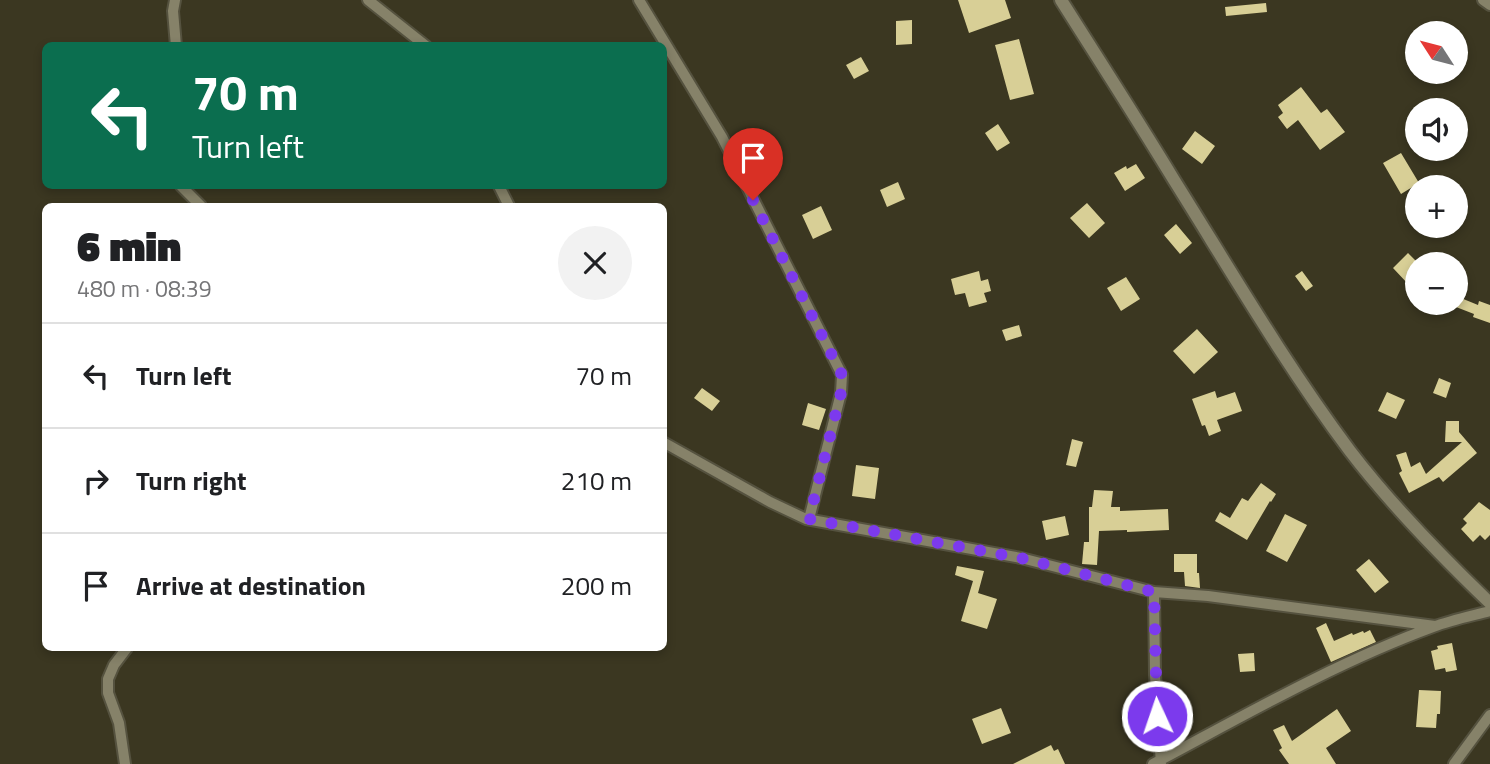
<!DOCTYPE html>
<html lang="en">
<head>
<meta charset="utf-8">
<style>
  :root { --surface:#fff; --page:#f2f2f2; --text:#202124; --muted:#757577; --line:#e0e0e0 }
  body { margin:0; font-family:"Titillium Web",sans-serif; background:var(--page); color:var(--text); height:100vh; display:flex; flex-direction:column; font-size:26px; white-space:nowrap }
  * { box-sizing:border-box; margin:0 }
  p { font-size:23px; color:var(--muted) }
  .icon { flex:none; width:38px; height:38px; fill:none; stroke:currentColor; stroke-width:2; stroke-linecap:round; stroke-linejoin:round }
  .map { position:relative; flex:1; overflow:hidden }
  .sheet { position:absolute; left:42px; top:203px; width:625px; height:448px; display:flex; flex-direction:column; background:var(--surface); border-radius:10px; box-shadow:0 4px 10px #0003 }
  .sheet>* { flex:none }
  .top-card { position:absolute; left:42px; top:42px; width:625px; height:147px; border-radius:10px; box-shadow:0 4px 10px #0003; background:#0b6e4f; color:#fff; overflow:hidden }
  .needle { width:46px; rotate:306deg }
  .controls { position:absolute; left:1405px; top:21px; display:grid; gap:14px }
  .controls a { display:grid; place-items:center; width:63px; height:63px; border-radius:50%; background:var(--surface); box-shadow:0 4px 10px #0003; font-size:35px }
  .pin { position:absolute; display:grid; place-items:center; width:60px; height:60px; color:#fff; margin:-72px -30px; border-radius:50% 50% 50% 0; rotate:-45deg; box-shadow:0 0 7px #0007 }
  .pin .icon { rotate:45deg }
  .me { position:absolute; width:77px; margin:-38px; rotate:357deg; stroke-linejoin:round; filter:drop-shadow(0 0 5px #0008) }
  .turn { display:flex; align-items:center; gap:24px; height:147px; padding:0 35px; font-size:32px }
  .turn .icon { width:91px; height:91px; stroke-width:2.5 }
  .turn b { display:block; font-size:49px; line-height:60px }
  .round { display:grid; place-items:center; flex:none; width:74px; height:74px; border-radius:37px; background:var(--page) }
  .headline { display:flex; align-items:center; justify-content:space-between; height:119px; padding:0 35px }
  h1 { font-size:42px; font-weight:800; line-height:52px }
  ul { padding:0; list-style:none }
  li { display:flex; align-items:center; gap:21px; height:105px; padding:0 35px; border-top:2px solid var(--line) }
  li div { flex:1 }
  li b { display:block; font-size:26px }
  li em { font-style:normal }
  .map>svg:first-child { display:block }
  .building { fill:#d8cf96 }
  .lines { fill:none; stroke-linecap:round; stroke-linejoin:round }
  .minor-casing { stroke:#55523f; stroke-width:14 }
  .tertiary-casing { stroke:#55523f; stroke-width:16 }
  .minor { stroke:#868269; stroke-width:10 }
  .tertiary { stroke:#868269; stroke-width:12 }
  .route { stroke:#7c3aed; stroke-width:12; stroke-dasharray:0 21.6 }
</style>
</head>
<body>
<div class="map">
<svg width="1490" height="764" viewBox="0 0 1490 764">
  <rect width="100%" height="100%" fill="#3b3721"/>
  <!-- building -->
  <path class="building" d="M958,0H1005L1011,18L969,33Z
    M1266,3L1267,12L1226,16L1225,7Z
    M912,20V44L896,45V21Z
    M1019,39L1034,94L1010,100L995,45Z
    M861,57L869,71L854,79L846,65Z
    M1301,87L1321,113L1327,109L1345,132L1320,150L1298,120L1287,129L1278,117L1283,113L1278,105Z
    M998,124L1010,143L997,151L985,133Z
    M1195,131L1215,146L1202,164L1182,149Z
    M756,148L776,150L774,171L754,169Z
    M1401,153L1419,183L1401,194L1383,163Z
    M1136,164L1145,178L1125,191L1114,173L1126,166L1127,169Z
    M898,182L905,199L887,207L880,190Z
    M1087,203L1105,223L1089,238L1070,218Z
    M821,206L832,230L813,239L802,215Z
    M1176,224L1192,243L1180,254L1164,235Z
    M1408,253L1418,263V277L1409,285L1393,268Z
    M979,271L981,281L988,279L991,291L984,293L987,302L969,307L965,293L955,295L951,279Z
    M1302,271L1313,286L1306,291L1295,276Z
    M1126,277L1140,299L1121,311L1107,288Z
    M1456,296L1478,305L1479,301L1490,305V323L1473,317L1474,314L1456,307Z
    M1019,325L1022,336L1006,341L1002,330Z
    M1197,329L1218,352L1194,374L1173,351Z
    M1439,378L1451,383L1446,398L1433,393Z
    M702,388L720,401L712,411L694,398Z
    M1215,391L1217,398L1235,392L1242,411L1217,420L1221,431L1209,436L1205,425L1202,426L1192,399Z
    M1387,392L1405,400L1396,419L1378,411Z
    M808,403L826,409L819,430L802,425Z
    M1446,421H1459V432L1477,453L1443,482L1439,477L1409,493L1399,473L1402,471L1396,455L1406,452L1411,467L1420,462L1426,474L1462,442H1445Z
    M1072,439L1083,442L1076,467L1066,465Z
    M856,465L879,468L875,499L852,496Z
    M1261,483L1276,494L1271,502L1270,501L1247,540L1215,521L1220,512L1230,518L1242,498L1248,501Z
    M1094,490L1113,491L1111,507H1120V511L1168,509L1169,530L1127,532V530L1099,531L1097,565L1082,564L1084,542H1089V507H1092Z
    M1479,502L1490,510V535L1485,540L1480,535L1473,542L1461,529L1467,523L1463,519Z
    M1285,514L1307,525L1287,562L1266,551Z
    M1065,516L1069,535L1046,540L1042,521Z
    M1174,554H1197V573H1199L1200,588L1185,586L1184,572H1174Z
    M1369,559L1389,582L1375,593L1356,570Z
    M957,566L984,571L978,593L997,599L987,629L961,621L973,581L955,575Z
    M1326,623L1334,641L1352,633L1353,635L1363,631L1364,633L1370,630L1376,642L1331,662L1316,628Z
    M1452,643L1457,670L1446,672L1445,668L1435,670L1431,651L1438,649L1437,646Z
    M1254,653L1255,671L1240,672L1238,654Z
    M1419,690L1441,691L1440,714H1437L1436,728L1416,727Z
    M1001,708L1011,733L982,744L972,719Z
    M1337,709L1351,731L1326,748L1336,764H1289L1279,750L1282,748L1273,730L1284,725L1292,741Z
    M1051,745L1054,751L1058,749L1065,764H1013Z"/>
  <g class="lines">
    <!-- minor casing -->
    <g class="minor-casing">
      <path id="minor" d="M175,0L173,11L176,46
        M368,0L426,46
        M639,0L722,137L842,375L841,393L809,519
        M1483,0L1490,5
        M181,186L201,206
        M499,186L509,206
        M663,442L770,502L806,519L1021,558L1154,592L1208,596L1435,626
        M1154,592L1155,675L1161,764
        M125,764L119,723L108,693V679L114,665L127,648
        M1153,764C1245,715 1335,663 1433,627C1451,620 1471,616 1490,611
        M1454,764L1490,715"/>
    </g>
    <!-- tertiary casing -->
    <g class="tertiary-casing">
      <path id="tertiary" d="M1061,0C1099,60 1137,119 1174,180C1231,271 1285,364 1350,451C1392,506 1440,555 1490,603"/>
    </g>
    <!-- minor -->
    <use href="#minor" class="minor"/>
    <!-- tertiary -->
    <use href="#tertiary" class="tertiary"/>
  </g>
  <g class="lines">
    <!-- route -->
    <path class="route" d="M753,200L842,375L841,393L809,519L1021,558L1154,592L1157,716"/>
  </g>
</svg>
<div class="controls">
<a><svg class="needle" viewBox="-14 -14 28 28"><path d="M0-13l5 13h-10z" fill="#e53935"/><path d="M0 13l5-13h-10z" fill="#757577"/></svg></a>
<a><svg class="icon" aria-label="sound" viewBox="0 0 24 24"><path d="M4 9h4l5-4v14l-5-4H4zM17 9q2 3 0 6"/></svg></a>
<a>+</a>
<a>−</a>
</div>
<div class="pin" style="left:753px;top:200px;background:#d93025"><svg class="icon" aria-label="arrive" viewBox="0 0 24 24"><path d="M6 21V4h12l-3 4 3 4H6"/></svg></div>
<svg class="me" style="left:1157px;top:716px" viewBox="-20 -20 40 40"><circle r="17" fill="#7c3aed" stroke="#fff" stroke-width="3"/><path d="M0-11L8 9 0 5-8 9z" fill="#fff"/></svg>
<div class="top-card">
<div class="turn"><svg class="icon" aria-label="left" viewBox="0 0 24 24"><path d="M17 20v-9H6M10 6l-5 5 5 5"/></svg><div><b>70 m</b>Turn left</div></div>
</div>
<section class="sheet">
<div class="headline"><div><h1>6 min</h1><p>480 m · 08:39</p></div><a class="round"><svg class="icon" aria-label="close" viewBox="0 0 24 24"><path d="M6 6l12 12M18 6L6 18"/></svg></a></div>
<ul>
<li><svg class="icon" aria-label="left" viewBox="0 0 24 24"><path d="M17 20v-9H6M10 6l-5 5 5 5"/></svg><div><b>Turn left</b></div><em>70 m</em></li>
<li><svg class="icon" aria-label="right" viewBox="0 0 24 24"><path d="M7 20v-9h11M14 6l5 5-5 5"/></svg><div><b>Turn right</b></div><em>210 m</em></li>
<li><svg class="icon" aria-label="arrive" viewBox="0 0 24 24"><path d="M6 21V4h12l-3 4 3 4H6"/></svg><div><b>Arrive at destination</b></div><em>200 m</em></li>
</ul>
</section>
</div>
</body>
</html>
